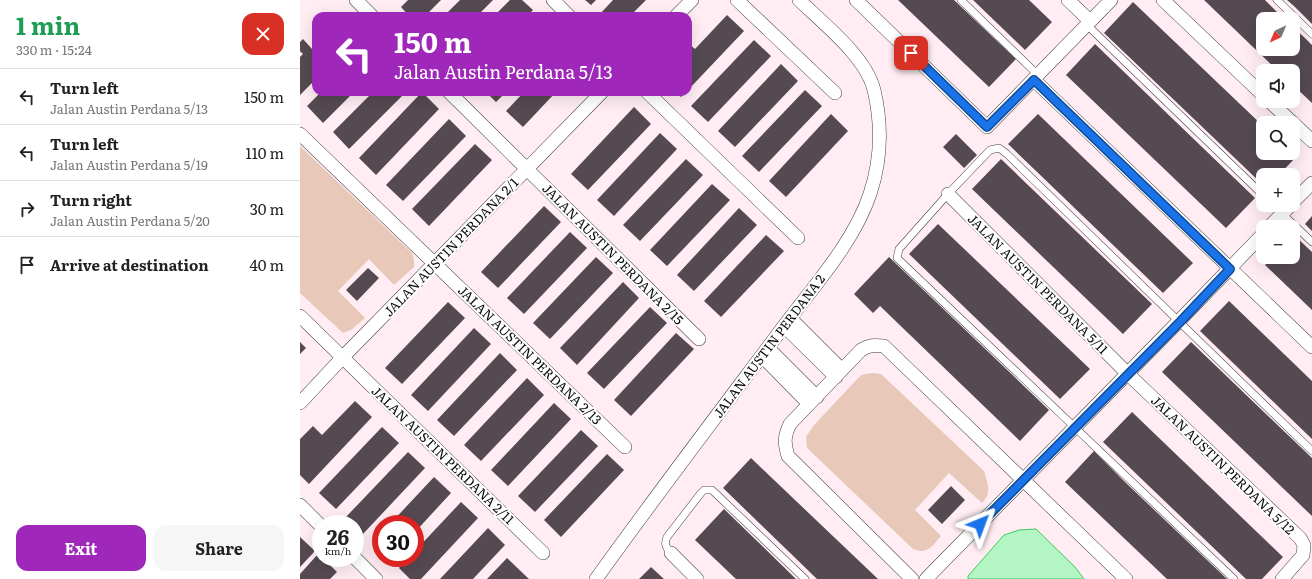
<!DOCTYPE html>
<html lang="en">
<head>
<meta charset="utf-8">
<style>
  :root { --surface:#fff; --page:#f6f6f6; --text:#222; --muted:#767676; --line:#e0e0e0; --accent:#9f28ba }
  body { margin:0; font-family:Literata,serif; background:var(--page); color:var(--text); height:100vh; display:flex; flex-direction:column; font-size:15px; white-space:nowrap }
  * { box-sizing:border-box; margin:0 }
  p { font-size:13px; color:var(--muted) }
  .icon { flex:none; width:22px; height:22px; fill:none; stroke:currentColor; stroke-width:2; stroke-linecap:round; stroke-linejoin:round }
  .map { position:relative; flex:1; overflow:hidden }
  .drawer { display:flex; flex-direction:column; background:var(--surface); width:300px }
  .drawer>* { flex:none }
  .hud { position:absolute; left:12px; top:12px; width:380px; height:84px; border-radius:12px; box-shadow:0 4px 16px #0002; background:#9f28ba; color:#fff; overflow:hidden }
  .needle { width:26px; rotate:224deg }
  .controls { position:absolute; left:956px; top:12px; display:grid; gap:8px }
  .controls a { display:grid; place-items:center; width:44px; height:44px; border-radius:8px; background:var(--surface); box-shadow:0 4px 16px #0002; font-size:20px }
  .speed { position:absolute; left:12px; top:515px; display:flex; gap:8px; font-size:20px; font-weight:700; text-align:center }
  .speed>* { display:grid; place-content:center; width:52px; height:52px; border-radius:50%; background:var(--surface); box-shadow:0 4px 16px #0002; line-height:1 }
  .speed small { font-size:10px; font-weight:400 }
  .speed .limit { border:6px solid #d22; background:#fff; color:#111 }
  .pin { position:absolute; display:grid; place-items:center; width:34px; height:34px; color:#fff; margin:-17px; border-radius:8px; box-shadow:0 2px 6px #0006 }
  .me { position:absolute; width:44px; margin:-22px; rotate:44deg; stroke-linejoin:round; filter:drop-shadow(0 0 3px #0008) }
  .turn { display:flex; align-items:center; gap:14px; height:84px; padding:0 16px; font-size:18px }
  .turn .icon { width:52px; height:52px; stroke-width:2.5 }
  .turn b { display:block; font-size:28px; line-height:34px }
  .round { display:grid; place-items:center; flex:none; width:42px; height:42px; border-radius:12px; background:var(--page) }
  .overview { display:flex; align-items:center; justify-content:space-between; height:68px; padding:0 16px }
  h1 { font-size:24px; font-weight:700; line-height:30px; color:#1e9e55 }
  .primary-button { display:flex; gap:8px; margin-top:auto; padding:8px 16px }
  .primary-button a { flex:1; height:46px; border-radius:12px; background:var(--accent); color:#fff; font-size:16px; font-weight:700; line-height:46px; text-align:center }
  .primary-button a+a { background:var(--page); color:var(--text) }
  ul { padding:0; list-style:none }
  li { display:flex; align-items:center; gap:12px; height:56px; padding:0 16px; border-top:1px solid var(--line) }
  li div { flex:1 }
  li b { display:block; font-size:15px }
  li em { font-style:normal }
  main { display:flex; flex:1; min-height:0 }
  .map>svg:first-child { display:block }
  .green { fill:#e8c8b8 }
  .water { fill:#b3f5c3; stroke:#3cca61 }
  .building { fill:#554952 }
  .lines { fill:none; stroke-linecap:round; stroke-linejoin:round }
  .lane-casing { stroke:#404040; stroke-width:8 }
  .street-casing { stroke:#404040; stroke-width:14 }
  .lane { stroke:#fff; stroke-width:7 }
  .street { stroke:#fff; stroke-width:13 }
  .route-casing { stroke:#114b97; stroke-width:10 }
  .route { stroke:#1a73e8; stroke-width:7 }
  .labels { text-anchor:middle; stroke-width:4; stroke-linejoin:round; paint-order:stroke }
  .street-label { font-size:13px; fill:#0d0d0d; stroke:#fff }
</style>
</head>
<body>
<main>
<section class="drawer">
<div class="overview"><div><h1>1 min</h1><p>330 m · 15:24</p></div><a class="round" style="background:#d93025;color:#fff"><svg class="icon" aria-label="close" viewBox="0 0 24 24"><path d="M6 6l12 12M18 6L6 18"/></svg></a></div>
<ul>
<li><svg class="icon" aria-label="left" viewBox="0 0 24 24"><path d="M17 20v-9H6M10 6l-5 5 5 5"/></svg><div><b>Turn left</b><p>Jalan Austin Perdana 5/13</p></div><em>150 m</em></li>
<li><svg class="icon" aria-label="left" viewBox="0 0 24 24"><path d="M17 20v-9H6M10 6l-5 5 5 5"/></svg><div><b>Turn left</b><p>Jalan Austin Perdana 5/19</p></div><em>110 m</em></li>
<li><svg class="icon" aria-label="right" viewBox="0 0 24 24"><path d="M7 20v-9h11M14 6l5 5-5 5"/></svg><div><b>Turn right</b><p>Jalan Austin Perdana 5/20</p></div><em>30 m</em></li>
<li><svg class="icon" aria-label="arrive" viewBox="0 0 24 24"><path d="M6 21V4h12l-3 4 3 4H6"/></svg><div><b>Arrive at destination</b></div><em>40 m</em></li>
</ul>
<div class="primary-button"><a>Exit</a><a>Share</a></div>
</section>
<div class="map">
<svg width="1012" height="579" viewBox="0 0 1012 579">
  <rect width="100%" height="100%" fill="#ffedf3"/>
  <!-- green -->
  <path class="green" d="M0,146L112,253L114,260V267L94,285L69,259L38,291L65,318L51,330L43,333L0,293Z
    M572,373L581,374L684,471C688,485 692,492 682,503L649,473L615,510L641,536C632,546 628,555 613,549L507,448L506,437L514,425L561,375Z"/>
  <!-- water -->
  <path class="water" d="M736,529L775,567L784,579H668V576L704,535L719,530Z"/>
  <!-- building -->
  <path class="building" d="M108,0H141L125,16H109L101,7Z
    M160,0H193L177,16H144Z
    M210,0H222L233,10L227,16H194Z
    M285,0H296L291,5Z
    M313,0H346L330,16H303L300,14Z
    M598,0H654L716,59L689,87Z
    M673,0H729L752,22L725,50Z
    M904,0H965L984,19H963V49H993V27L1005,38L1012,45V103L993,85V71H978Z
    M987,0H1012V24L995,7Z
    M833,2L963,126V153H990L995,158L979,175H963V185L804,33Z
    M427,15L444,31L388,90V43L395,49Z
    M3,39L12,49L16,46V79L0,95V57L3,54L0,51V42Z
    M454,40L471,56L408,122L391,106Z
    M795,44L955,198L926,228L766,75Z
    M481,64L498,81L435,147L418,131Z
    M505,90L522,106L459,172L442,156Z
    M21,92H54L23,123L7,106Z
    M73,92H106L49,149L33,132Z
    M122,92L139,109L76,175L59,158Z
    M186,92H206L196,102Z
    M224,92H256L223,127L206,111Z
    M376,92H386L381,97Z
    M334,107L351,124L288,190L271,174Z
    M531,114L548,131L486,197L469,181Z
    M738,114L893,263L863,293L708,144Z
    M149,119L166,136L103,201L86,185Z
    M360,133L377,149L314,216L297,200Z
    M656,134L677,155L664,168L643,147Z
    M175,144L192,160L129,226L112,209Z
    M386,159L403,175L340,241L323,225Z
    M701,159L852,304L823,334L672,189Z
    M412,184L430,200L367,266L350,250Z
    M244,206L261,222L198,288L181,272Z
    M439,208L457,225L394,291L377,275Z
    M1012,216V231L1005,224Z
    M638,224L790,369L760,399L609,254Z
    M270,232L287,248L224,314L207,298Z
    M466,235L484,251L421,317L404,301Z
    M994,235L1012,252V310L965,265L973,257H993Z
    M296,257L313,273L250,339L233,323Z
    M589,257L749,410L720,441L580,306L573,313L554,294Z
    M68,268L79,278L57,301L46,290Z
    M323,282L339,298L277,365L260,348Z
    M929,301L1012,381V439L900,331Z
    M148,302L165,318L102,384L85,368Z
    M350,307L367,323L304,389L287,373Z
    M174,328L191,344L128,411L111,395Z
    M376,333L394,349L331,416L314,400Z
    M0,342L6,348L0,354Z
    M891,342L1012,458V516L862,372Z
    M200,353L217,370L154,436L137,420Z
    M227,378L244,395L181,461L164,445Z
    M55,401L72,417L9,484L0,475V439L13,426L22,435Z
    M254,403L271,419L208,486L191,470Z
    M832,412L983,557L962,579H946L803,442Z
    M82,427L99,443L36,509L19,493Z
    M281,430L298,446L235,512L218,496Z
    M794,451L826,483L927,579H867L787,503L765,482Z
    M108,452L125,468L62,535L55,528V524H51L45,518Z
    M307,454L324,470L261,537L244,520Z
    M451,458L495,500L578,579H517L455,519L423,488Z
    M134,477L151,493L115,532V524H90Z
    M651,486L665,500L642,524L628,510Z
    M161,502L178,518L121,579H110L99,568L108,558H115V551Z
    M424,509L456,540L496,579H436L416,560L395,540Z
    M188,528L205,545L173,579H140Z
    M81,534V553L72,544Z
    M0,537L15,551L0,567Z
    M18,554L21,558H23L37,572L30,579H0V574Z
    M207,558L229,579H187Z
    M351,567L364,579H339Z"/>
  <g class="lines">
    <!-- lane casing -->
    <g class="lane-casing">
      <path id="lane" d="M661,0L738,75
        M977,0L1012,34
        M787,25L963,195
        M973,205L1012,242
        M371,553C366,548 364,544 367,537L401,493L404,490H412L505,579
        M934,579L597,258L599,249L648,194L690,150L699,148L707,154L1012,451"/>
    </g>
    <!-- street casing -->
    <g class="street-casing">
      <path id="street" d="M56,0L72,16
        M253,0L269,16
        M437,0L535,93
        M556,0L687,127L811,0
        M768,0L790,21
        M863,0L963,95
        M376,16L392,0
        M734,80L1012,347
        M149,92L399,339
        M347,92L498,238
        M969,101L993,123
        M993,123L1012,141
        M0,134L325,447
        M648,194L828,374L1000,538L1004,545L1003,555L982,579
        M993,202L1012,183
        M969,227L991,205
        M0,316L243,553
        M490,318L542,370
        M484,326L536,377
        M468,348L517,397
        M462,356L509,404
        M0,403L42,358L302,92
        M0,505L21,526
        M371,553L397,579
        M55,558L76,579
        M296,579C357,494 421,410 484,326C514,286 554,242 570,194C581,161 582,124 574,90C566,57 524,24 499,0
        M612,579L488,456C484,442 484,437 490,424L561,350C569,345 574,345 584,346L826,579
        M626,579L879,321L963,234"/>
    </g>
    <!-- lane -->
    <use href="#lane" class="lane"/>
    <!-- street -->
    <use href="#street" class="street"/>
  </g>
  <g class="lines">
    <!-- route casing -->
    <g class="route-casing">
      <path id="route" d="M611,53L687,127L734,80L930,269L880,322L680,524"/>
    </g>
    <!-- route -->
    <use href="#route" class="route"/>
  </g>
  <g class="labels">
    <!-- street labels -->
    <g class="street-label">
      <text transform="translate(151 247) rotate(-46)" y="5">JALAN AUSTIN PERDANA 2/1</text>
      <text transform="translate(313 254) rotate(45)" y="5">JALAN AUSTIN PERDANA 2/15</text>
      <text transform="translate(738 284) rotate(45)" y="5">JALAN AUSTIN PERDANA 5/11</text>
      <text transform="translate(469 346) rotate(-53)" y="5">JALAN AUSTIN PERDANA 2</text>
      <text transform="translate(230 355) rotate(44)" y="5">JALAN AUSTIN PERDANA 2/13</text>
      <text transform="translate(143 455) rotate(44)" y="5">JALAN AUSTIN PERDANA 2/11</text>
      <text transform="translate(923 465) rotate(44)" y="5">JALAN AUSTIN PERDANA 5/12</text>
    </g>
  </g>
</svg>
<div class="controls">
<a><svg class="needle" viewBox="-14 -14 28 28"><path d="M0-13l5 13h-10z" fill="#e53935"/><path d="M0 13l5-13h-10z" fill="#767676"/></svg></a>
<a><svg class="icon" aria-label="sound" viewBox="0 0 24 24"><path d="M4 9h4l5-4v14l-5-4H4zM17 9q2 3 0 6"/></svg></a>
<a><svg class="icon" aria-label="search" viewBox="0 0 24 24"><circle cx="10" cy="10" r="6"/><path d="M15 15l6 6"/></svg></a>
<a>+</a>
<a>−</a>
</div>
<div class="speed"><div>26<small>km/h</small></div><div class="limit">30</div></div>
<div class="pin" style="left:611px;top:53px;background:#d93025"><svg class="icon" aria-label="arrive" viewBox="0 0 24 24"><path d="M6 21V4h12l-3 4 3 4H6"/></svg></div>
<svg class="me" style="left:680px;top:524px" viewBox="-20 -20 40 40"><path d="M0-17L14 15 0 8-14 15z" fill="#1a73e8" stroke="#fff" stroke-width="4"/></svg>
<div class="hud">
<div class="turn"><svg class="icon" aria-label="left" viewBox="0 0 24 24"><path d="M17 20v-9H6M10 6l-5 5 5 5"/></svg><div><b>150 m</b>Jalan Austin Perdana 5/13</div></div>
</div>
</div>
</main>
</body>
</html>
